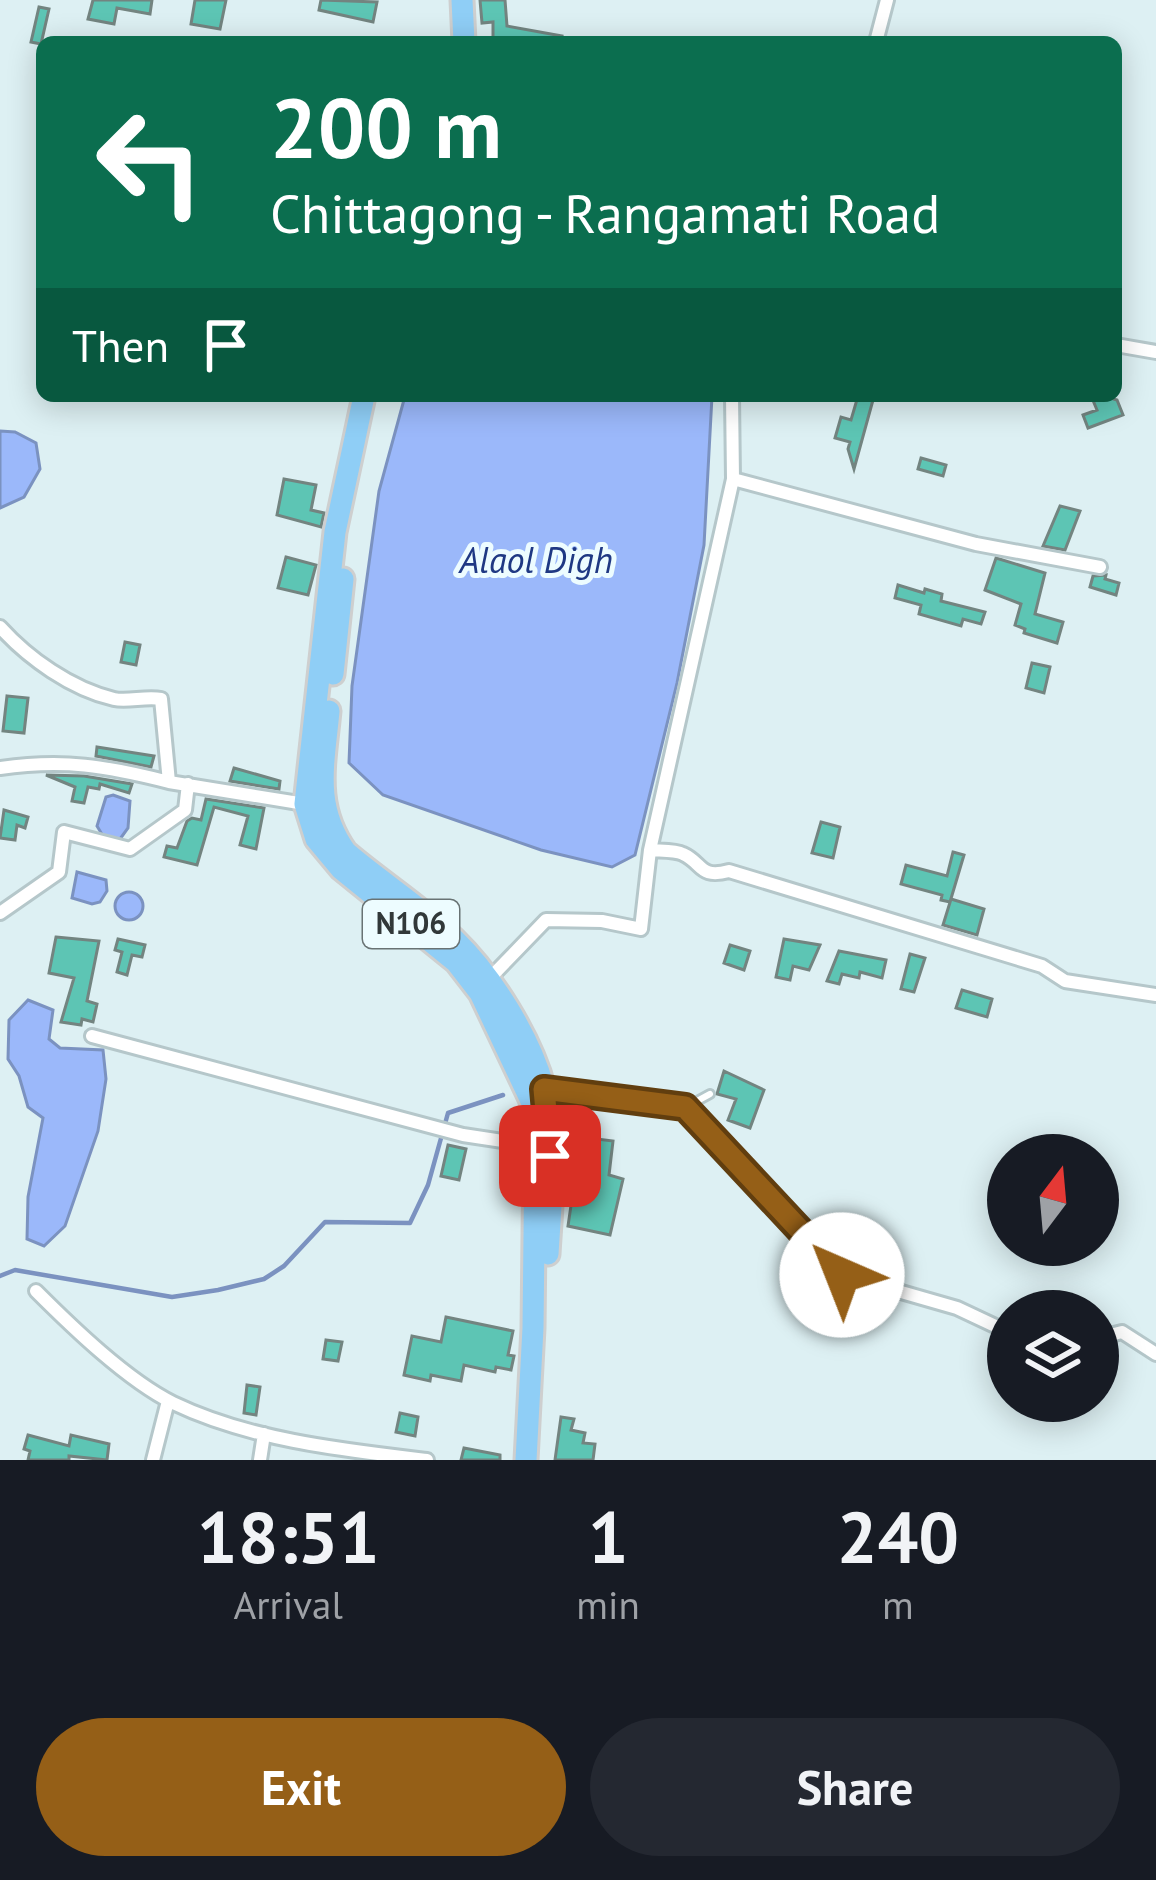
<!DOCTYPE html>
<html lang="en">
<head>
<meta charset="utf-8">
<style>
  :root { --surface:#171b24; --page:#242831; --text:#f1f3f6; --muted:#9ea1a6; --accent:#955f17 }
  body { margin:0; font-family:"PT Sans",sans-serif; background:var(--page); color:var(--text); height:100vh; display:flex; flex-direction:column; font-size:45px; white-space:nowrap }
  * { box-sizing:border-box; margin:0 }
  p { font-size:39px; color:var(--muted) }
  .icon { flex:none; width:66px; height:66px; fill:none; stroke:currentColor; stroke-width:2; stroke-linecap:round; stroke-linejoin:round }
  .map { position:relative; height:1460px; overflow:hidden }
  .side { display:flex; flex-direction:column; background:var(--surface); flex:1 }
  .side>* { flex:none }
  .top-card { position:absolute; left:36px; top:36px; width:1086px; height:366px; border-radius:18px; box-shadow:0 6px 30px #0003; background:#0b6e4f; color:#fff; overflow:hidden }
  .needle { width:78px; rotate:16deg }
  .tools { position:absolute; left:987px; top:1134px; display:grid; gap:24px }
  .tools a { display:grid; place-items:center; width:132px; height:132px; border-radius:50%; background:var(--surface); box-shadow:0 6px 30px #0003; font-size:60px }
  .pin { position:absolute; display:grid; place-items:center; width:102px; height:102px; color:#fff; margin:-51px; border-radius:24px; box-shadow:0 6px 18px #0006 }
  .me { position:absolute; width:132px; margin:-66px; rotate:316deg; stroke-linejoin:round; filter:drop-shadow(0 0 9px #0008) }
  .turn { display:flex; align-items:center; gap:42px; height:252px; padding:0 36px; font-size:54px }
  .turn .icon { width:156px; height:156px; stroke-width:2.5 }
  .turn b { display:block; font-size:84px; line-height:102px }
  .then { display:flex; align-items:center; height:114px; padding:0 36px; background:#0003; gap:24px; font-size:45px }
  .eta { display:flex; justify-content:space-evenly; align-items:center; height:204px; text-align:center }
  .eta b { font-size:72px; font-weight:700; line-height:84px }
  .primary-button { display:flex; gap:24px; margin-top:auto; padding:24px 36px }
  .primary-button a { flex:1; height:138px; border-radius:72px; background:var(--accent); color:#fff; font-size:48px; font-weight:700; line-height:138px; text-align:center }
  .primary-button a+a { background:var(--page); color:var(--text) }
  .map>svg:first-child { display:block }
  .water { fill:#9bb8fa; stroke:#7b92c0; stroke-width:3 }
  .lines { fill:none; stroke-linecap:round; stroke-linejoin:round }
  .stream { stroke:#7b92c0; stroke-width:4.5 }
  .building { fill:#5dc5b4; stroke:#738480; stroke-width:3 }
  .service-casing { stroke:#b5c7ca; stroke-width:12 }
  .minor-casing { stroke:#b5c7ca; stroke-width:18 }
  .trunk-casing { stroke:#cecfcf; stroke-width:27 }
  .service { stroke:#fff; stroke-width:6 }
  .minor { stroke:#fff; stroke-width:12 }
  .trunk { stroke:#8fcef6; stroke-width:21 }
  .route-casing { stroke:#613e0f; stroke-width:30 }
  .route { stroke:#955f17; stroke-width:21 }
  .labels { text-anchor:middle; stroke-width:10; stroke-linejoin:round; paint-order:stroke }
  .shield { fill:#edfcff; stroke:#697374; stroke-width:3 }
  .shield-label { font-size:30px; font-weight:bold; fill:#313839 }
  .water-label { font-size:36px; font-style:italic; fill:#1f3883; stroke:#edfcff }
</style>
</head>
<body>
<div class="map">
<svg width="1156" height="1460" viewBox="0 0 1156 1460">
  <rect width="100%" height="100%" fill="#ddf0f3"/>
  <!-- water -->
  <path class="water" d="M405,396H712L704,545L677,683L635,855L612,867L541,850L383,795L349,763L352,686L379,491Z
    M0,431L15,432L36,443L40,469L24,497L0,508Z
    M113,795L130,801L128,828L120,839L103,836L97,826L106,797Z
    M77,872L106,880L107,891L100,902L92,904L72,898Z
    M115 906a14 14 0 1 1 28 0a14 14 0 1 1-28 0Z
    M28,1000L53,1010L49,1039L60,1048L103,1050L106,1079L98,1131L65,1226L44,1246L27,1239L28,1197L43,1118L28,1107L19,1076L8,1059L9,1020Z"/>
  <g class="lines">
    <!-- stream -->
    <path class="stream" d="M0,1276L15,1270L172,1297L218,1290L264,1279L284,1266L325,1222L410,1223L428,1185L448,1113L503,1095"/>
  </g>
  <!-- building -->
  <path class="building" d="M93,0H152L150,14L117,8L114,24L88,19Z
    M195,0H226L220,29L191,24Z
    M321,0L377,2L373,22L319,10Z
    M480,0H505L507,26L562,36L561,42L493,41V22L482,23Z
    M39,7L49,9L41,44L31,42Z
    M858,396L873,400L854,469L848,449L850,442L835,438L841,417L851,420Z
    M1104,396L1117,400L1123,415L1088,428L1083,415L1097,410L1092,398Z
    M921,458L946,465L943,476L918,469Z
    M284,479L316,485L311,510L324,513L321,527L277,515Z
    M1060,506L1080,511L1065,550L1043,546Z
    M286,557L316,565L308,595L278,588Z
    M996,558L1045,573L1035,614L1063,622L1057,643L1024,633L1025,629L1015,625L1021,604L985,590Z
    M1106,575L1105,579L1119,583L1116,595L1090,587L1093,576Z
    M898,585L924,593L925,589L942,594L941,601L985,612L981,624L963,619L961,626L919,614L921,605L895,598Z
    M125,642L140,645L136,665L121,662Z
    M1032,663L1050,667L1044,693L1026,688Z
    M7,696L28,698L24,733L3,731Z
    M97,747L154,756L151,767L96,756Z
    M234,768L280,781L279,789L230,781Z
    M46,775L84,776L132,784L129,793L100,784L99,789L88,787L84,803L72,801L75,787Z
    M206,799L264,808L256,849L240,845L248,816L214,807L197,865L164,857L167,846L177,848L187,821L192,818L201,820Z
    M4,810L28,817L25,828L17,825L15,840L0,838Z
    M821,822L840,827L833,858L812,853Z
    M953,852L964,855L950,902L941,900L942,895L901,884L906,865L947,876Z
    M951,899L984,909L977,935L943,925Z
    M56,937L99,941L87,1001L97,1004L93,1022L82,1019L81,1025L61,1022L74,978L49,973Z
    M118,939L145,945L142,957L132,955L127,975L117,972L122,952L115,950Z
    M784,939L820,945L809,970L793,966L790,980L776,977Z
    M730,945L750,951L744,970L724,963Z
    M839,951L886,960L882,978L860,972L859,978L842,974L839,984L827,981Z
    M910,954L925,958L914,992L901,989Z
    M962,990L992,999L987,1017L956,1008Z
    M724,1071L764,1090L750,1128L728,1120L736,1099L717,1094Z
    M581,1137L613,1141L609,1175L623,1179L610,1235L568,1226Z
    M448,1145L466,1149L459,1180L441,1176Z
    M446,1317L513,1331L508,1355L514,1356L511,1370L496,1367L495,1372L464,1365L461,1381L431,1375L430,1381L404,1375L412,1336L441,1342Z
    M326,1340L342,1342L338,1361L323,1359Z
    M247,1385L260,1387L256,1415L244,1413Z
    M400,1413L418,1417L415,1436L396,1432Z
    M561,1417L574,1419L571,1430L585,1433L583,1443L595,1444L593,1460H555Z
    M28,1435L69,1446L71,1435L109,1444L107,1460L69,1456V1460H28L30,1451L24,1449Z
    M464,1448L500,1455V1460H461Z"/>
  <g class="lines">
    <!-- service casing -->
    <g class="service-casing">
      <path id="service" d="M688,1106L710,1094"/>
    </g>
    <!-- minor casing -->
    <g class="minor-casing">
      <path id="minor" d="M876,42L887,0
        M1116,345L1156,352
        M733,479L976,544L1100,567
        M0,627C28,658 71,689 114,699C128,702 146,696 161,699L169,782L305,804
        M0,768C64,759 106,766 169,782
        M650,850L733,479L732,396
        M0,913L59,872L64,832L130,849L185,810L188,784
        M489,979L546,920L602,921L641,929L650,850C659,851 675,850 683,854C703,863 699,879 729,871L1042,966L1065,981L1156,995
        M92,1036L463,1135L535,1146
        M544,1089L684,1107L842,1275L957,1308L1008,1332
        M36,1291C73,1328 127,1380 173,1403C250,1440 342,1450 427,1460
        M1098,1338L1122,1332L1156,1354
        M153,1460L168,1401
        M260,1460L264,1434"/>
    </g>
    <!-- trunk casing -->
    <g class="trunk-casing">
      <path id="trunk" d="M462,0L464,42
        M364,396L335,532L305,804L316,839L341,869L456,962L480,993L532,1103L535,1146L533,1328L526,1460
        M333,674L343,579
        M329,711C324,765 313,806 346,852C381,882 421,907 454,939C492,976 530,1037 544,1088C558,1139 551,1202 548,1254"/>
    </g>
    <!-- service -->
    <use href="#service" class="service"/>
    <!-- minor -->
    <use href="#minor" class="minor"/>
    <!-- trunk -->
    <use href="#trunk" class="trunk"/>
  </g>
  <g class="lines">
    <!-- route casing -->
    <g class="route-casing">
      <path id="route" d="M550,1156L544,1089L685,1107L842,1275"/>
    </g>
    <!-- route -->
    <use href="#route" class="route"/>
  </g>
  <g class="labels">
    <!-- shield labels -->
    <rect class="shield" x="363" y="900" width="96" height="48" rx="9"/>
    <g class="shield-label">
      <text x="411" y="934">N106</text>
    </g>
    <!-- water labels -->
    <g class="water-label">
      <text x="536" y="573">Alaol Digh</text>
    </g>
  </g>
</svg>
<div class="tools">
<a><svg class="needle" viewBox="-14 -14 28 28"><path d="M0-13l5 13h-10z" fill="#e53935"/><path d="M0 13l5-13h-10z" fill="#9ea1a6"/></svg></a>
<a><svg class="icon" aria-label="layers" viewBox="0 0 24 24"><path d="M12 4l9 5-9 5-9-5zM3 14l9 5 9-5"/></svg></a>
</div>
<div class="pin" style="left:550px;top:1156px;background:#d93025"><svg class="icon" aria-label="arrive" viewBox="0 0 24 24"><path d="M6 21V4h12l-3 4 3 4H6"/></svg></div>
<svg class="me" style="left:842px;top:1275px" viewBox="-20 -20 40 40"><circle r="19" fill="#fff"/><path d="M0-13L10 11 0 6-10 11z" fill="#955f17"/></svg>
<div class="top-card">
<div class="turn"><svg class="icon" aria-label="left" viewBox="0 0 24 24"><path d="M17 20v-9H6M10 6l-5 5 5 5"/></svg><div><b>200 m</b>Chittagong - Rangamati Road</div></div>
<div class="then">Then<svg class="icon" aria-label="arrive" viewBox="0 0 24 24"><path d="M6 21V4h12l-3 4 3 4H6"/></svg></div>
</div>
</div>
<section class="side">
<div class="eta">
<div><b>18:51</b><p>Arrival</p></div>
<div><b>1</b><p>min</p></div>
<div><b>240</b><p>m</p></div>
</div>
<div class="primary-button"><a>Exit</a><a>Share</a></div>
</section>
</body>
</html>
